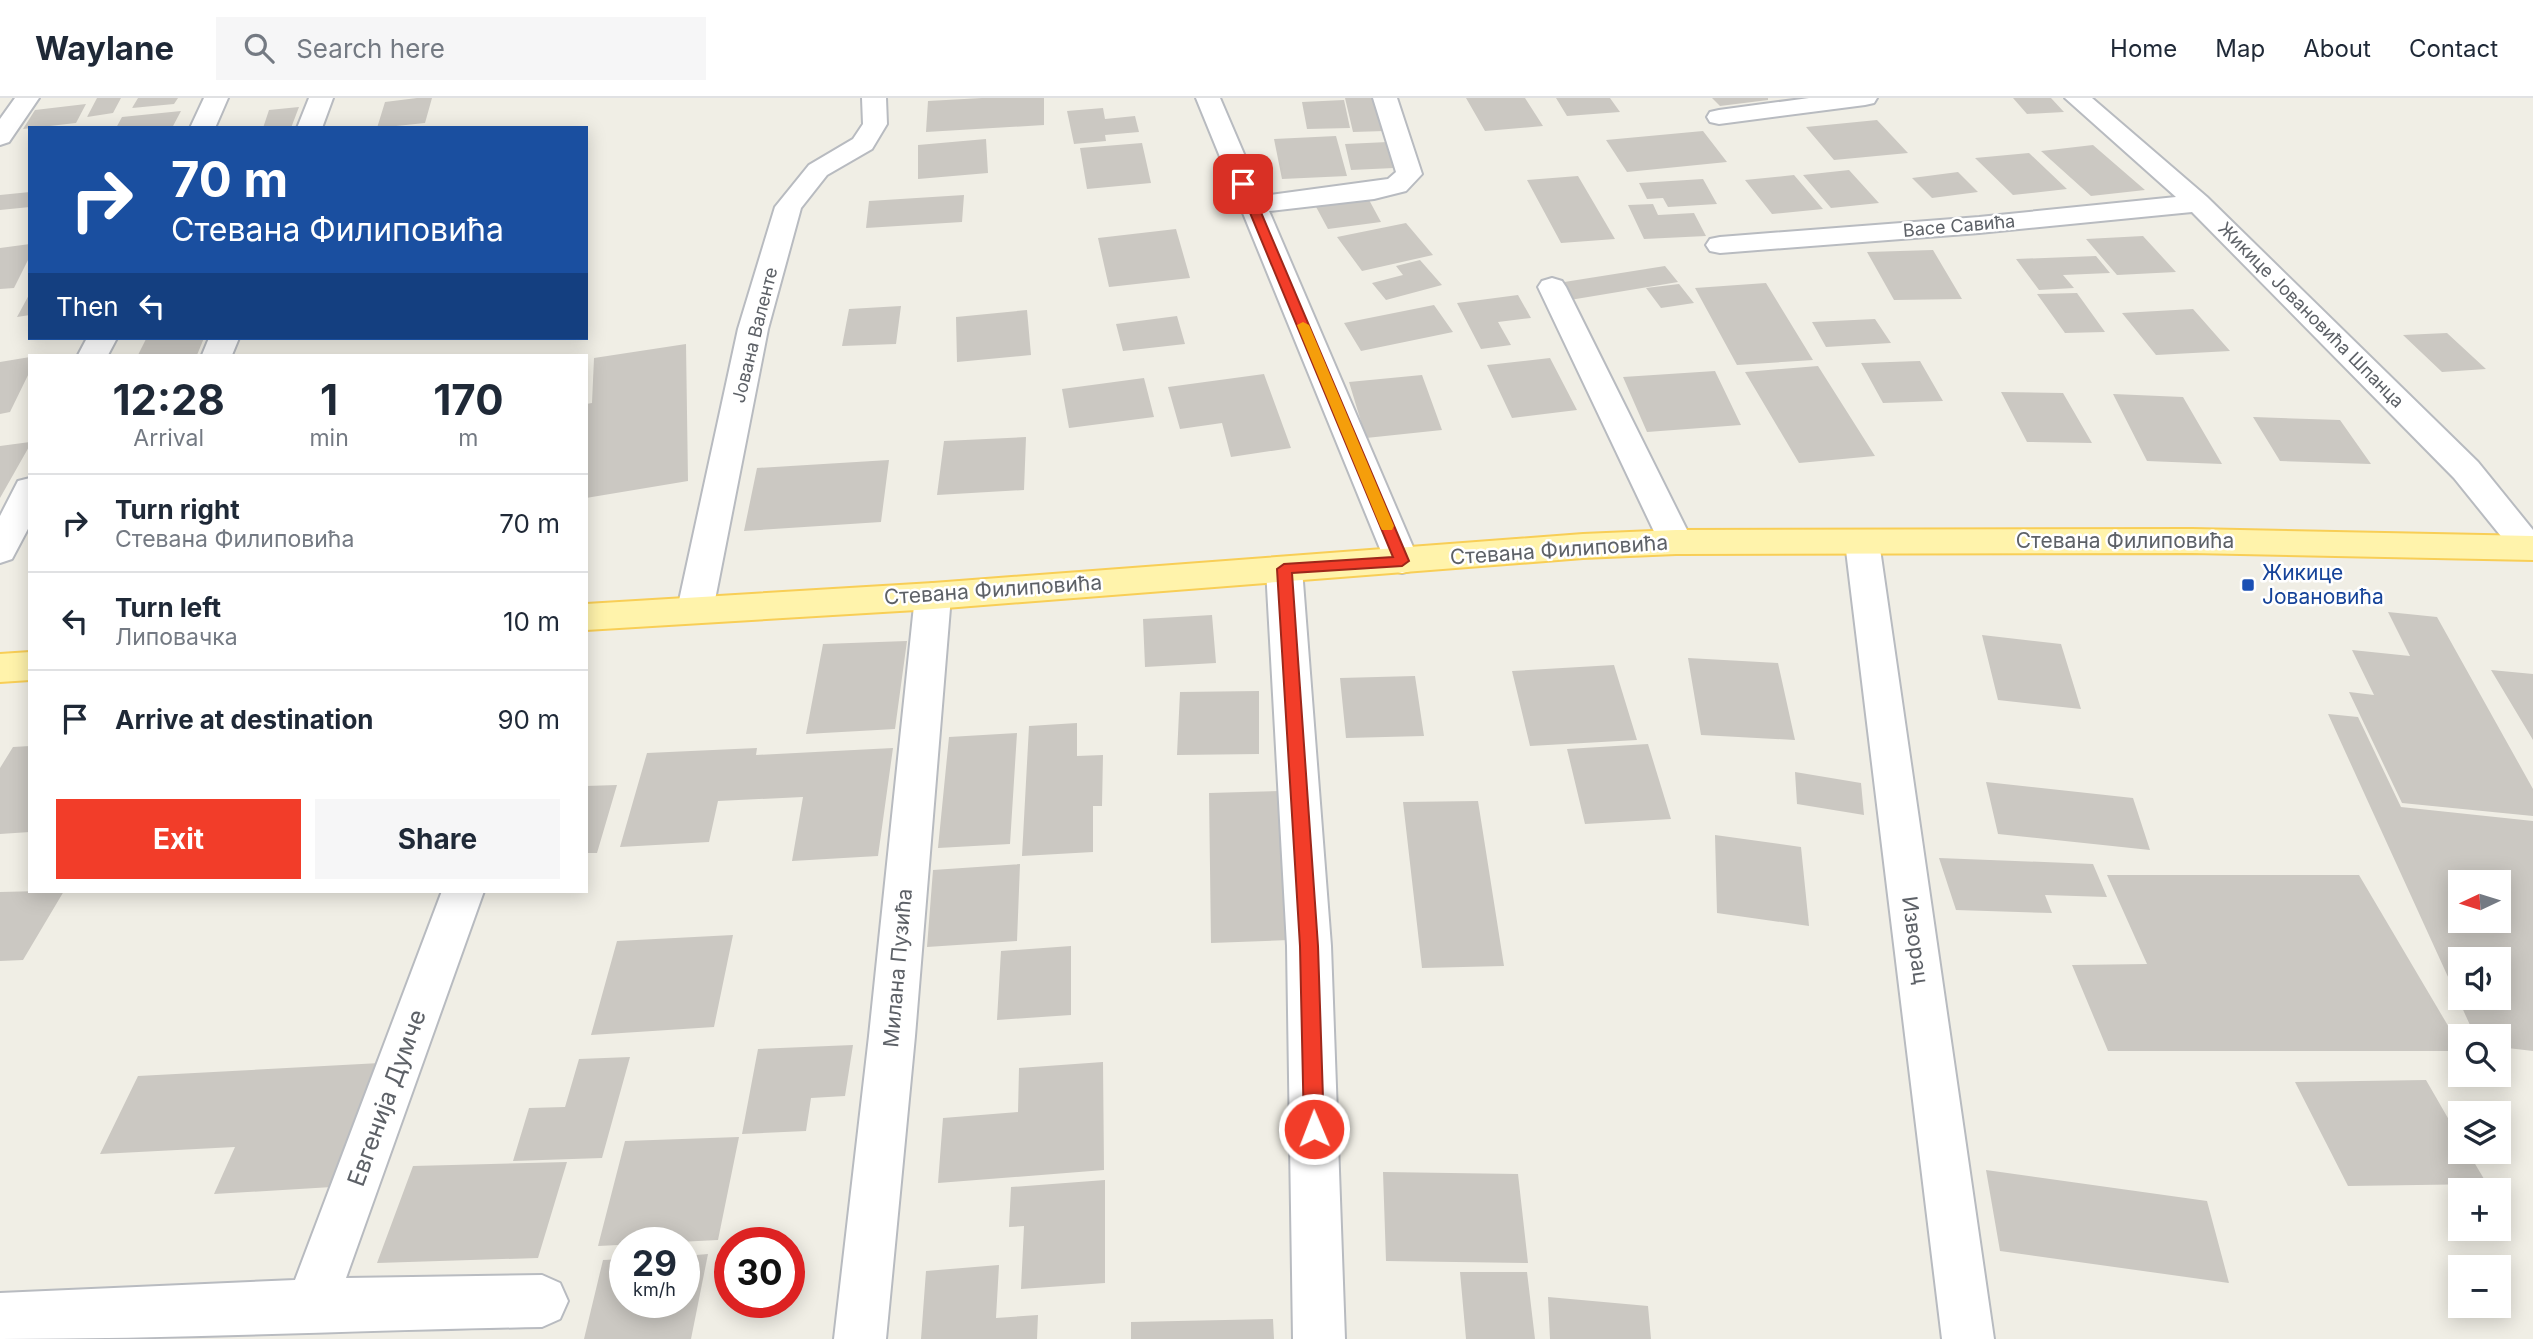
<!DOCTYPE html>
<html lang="en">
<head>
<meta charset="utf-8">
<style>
  :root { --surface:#fff; --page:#f6f6f7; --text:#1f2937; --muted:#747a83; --line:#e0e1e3; --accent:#f23d29 }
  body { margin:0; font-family:Inter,sans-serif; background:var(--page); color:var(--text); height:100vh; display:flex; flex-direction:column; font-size:26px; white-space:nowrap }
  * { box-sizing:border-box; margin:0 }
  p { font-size:23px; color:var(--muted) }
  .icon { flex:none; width:38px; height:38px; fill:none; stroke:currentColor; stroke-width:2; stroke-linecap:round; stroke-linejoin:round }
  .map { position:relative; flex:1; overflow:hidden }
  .sheet { position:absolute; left:28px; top:256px; width:560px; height:539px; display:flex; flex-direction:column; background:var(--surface); border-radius:0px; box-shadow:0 4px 18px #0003 }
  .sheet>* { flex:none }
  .top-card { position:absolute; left:28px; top:28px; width:560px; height:214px; border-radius:0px; box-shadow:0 4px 18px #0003; background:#1a4fa0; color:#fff; overflow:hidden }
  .needle { width:46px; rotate:266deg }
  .fabs { position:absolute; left:2448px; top:772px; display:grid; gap:14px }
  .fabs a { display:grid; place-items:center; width:63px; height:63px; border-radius:0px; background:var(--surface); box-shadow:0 4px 18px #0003; font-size:35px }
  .speed { position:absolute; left:609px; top:1129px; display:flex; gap:14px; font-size:35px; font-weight:700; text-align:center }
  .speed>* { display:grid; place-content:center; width:91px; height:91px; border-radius:50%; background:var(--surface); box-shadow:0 4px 18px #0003; line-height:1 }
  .speed small { font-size:18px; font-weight:400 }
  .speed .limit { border:10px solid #d22; background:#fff; color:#111 }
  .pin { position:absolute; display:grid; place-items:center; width:60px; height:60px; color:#fff; margin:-30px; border-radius:14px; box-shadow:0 4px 10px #0006 }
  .me { position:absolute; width:77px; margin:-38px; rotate:359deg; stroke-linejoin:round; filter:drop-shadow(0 0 5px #0008) }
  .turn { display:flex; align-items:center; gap:24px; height:147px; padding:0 28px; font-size:32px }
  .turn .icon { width:91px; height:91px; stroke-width:2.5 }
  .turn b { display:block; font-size:49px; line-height:60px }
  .then { display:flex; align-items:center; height:66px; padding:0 28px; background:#0003; gap:14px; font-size:26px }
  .eta { display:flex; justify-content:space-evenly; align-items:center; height:119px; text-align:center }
  .eta b { font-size:42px; font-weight:700; line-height:49px }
  .action { display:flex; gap:14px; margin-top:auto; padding:14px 28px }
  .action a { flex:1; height:80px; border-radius:0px; background:var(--accent); color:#fff; font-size:28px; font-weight:700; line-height:80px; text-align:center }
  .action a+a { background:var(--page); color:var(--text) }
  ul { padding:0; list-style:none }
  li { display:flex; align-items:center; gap:21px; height:98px; padding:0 28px; border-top:2px solid var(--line) }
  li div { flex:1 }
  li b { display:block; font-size:26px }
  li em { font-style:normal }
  header { display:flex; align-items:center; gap:42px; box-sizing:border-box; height:98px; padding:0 35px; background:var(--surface); border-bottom:2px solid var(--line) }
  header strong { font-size:33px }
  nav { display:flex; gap:38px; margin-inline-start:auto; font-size:24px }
  .search { width:490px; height:63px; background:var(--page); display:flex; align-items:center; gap:18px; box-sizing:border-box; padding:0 24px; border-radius:0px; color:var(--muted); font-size:26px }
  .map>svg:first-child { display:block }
  .building { fill:#cbc8c2; fill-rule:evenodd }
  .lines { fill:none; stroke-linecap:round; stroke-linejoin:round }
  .minor-casing { stroke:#b8bbc0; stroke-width:4 }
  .major-casing { stroke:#f8ce56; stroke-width:4 }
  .minor { fill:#fff; fill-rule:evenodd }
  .major { fill:#fff3ab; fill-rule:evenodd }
  .route { fill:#f23d29; stroke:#9d281b; stroke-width:2 }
  .slow { fill:#f59e0b }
  .transit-dot { fill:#1a4fb4; stroke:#fff; stroke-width:2.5 }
  .labels { text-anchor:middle; stroke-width:5; stroke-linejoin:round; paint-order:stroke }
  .far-street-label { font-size:18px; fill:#5d6167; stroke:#fff }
  .street-label { font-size:21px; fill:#5d6167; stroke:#fff }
  .transit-label { font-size:21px; fill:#164399; stroke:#fff; text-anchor:start }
  .near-street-label { font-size:24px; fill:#5d6167; stroke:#fff }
</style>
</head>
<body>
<header>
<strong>Waylane</strong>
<div class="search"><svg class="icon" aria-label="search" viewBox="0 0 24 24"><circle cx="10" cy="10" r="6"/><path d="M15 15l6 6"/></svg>Search here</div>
<nav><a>Home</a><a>Map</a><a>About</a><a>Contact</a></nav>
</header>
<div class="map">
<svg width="2533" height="1241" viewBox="0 0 2533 1241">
  <rect width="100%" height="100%" fill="#f0eee5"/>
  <!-- building -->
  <path class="building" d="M97,0H121L113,15L87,19Z
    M138,0H178L174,6L132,10Z
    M417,0H432L425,25L377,30L385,4Z
    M982,0H1044V27L926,34L928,3Z
    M1345,0H1376L1385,33L1353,34Z
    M1466,0H1525L1543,28L1485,33Z
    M1556,0H1610L1620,14L1567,18Z
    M1712,0H1768V2L1720,8Z
    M2013,0H2051L2064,14L2027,16Z
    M1344,2L1350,30L1307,31L1302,4Z
    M86,6L76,25L23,31L35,12Z
    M299,9L291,30H263L269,12Z
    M1103,10L1105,21L1135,18L1139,34L1105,37L1106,43L1074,46L1067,13Z
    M181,13L172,30H116L122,19Z
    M1877,22L1908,55L1834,62L1806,29Z
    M1703,33L1727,64L1627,74L1606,42Z
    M1336,38L1347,78L1282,81L1274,41Z
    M986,41L988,75L918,81V47Z
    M1388,44L1394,70L1351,72L1345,46Z
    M1142,45L1151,85L1087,91L1080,50Z
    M2093,47L2145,92L2091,98L2041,53Z
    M2029,55L2067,91L2013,97L1975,60Z
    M1849,72L1879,105L1831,110L1803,77Z
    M1958,74L1978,94L1932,100L1912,80Z
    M1794,77L1823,111L1772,116L1745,82Z
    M1578,78L1615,141L1561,145L1527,82Z
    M1703,81L1717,106L1668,109L1663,100L1647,101L1639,85Z
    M30,94V109L0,112V97Z
    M964,97L962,124L866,130L869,103Z
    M1368,100L1381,124L1328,131L1315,107Z
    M1653,106L1658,117L1694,115L1706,138L1644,141L1628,107Z
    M1406,125L1433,157L1362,173L1337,139Z
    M1176,131L1190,180L1109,189L1098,140Z
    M2143,138L2176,174L2117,177L2086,141Z
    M30,146V158L14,190L0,191V150Z
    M1933,152L1962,201L1894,202L1867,154Z
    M2096,158L2110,175L2063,177L2074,190L2039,192L2016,161Z
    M1420,162L1442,187L1386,202L1372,185L1403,177L1396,168Z
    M1665,168L1678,184L1570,202L1558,185Z
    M1766,185L1813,262L1737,267L1695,190Z
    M1679,186L1694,205L1661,210L1646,190Z
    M30,195V217L17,219Z
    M2077,195L2105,234L2065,235L2037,196Z
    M1518,197L1531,220L1498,224L1511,247L1481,251L1457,205Z
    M1434,207L1453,234L1361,253L1344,225Z
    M901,208L896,246L842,248L849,211Z
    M2193,211L2230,253L2156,257L2122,215Z
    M1027,212L1031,257L957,264L956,219Z
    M1177,218L1185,246L1123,253L1116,226Z
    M1875,221L1891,245L1826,249L1812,224Z
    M2447,235L2486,271L2442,274L2403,237Z
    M204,240L197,257H138L146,241Z
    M686,246L688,383L586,400V306L592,305L594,260Z
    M30,259V273L10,314L0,316V264Z
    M1550,260L1577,312L1512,320L1487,267Z
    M1920,263L1943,303L1883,305L1861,265Z
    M1818,268L1875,358L1799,365L1745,274Z
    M1715,273L1741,327L1647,334L1623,279Z
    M1264,276L1291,350L1231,359L1222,325L1180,331L1168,289Z
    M1422,277L1442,332L1366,340L1349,284Z
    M1144,280L1154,319L1069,330L1062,291Z
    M2001,294L2063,295L2092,345L2027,344Z
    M2113,296L2183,299L2222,366L2147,363Z
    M2253,319L2340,322L2371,366L2280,363Z
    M1026,339L1024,392L937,397L944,343Z
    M30,344V347L0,400V348Z
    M889,362L881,424L744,433L757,370Z
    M2388,514L2437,519L2533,691V718L2402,705L2349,594L2374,597L2352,552L2410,558Z
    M1212,517L1216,565L1145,569L1143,521Z
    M1982,537L2061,546L2081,611L1998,602Z
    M907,543L895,631L806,636L823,546Z
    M1688,560L1778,565L1795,642L1701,637Z
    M1614,567L1637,642L1530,648L1512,573Z
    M2491,572L2533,576V642Z
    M1415,578L1424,638L1346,640L1340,580Z
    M1259,593V656L1177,657L1180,594Z
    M2328,616L2358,619L2401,709L2533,723V953L2499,949V938H2475ZM2460,784H2499V822H2460ZM2460,861H2499V900H2460Z
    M1077,625V658L1103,657L1102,708H1093V754L1022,758L1029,628Z
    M1017,635L1010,746L938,750L949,639Z
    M1648,646L1671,721L1585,726L1567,651Z
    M30,648V734L0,736V670L13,649Z
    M757,650L756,657L893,650L878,758L792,763L803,699L718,703L709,744L620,749L647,655Z
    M1795,674L1861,685L1864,717L1797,706Z
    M1986,684L2133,700L2150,752L1998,736Z
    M617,687L597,755H586V688Z
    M1280,693L1289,842L1211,845L1209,695Z
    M1478,703L1504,868L1422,870L1403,704Z
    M1715,737L1801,749L1809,828L1717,815Z
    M1939,760L2093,766L2107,799L2045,797L2052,815L1956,812Z
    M1020,766L1017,843L927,849L933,772Z
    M2107,777H2359L2460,948V953H2108L2072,867L2147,866Z
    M41,793H64L23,862L0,863V794Z
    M733,837L714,929L591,937L617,843Z
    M1071,848V917L997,922L1001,853Z
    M853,947L845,998L811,1000L806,1033L742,1036L758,951Z
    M630,959L602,1060L513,1063L529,1010L565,1009L579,961Z
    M1103,964L1104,1072L938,1085L943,1020L1018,1014L1019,970Z
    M380,965L332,1089L214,1096L235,1049L100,1056L138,978Z
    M2426,982L2460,1041V1054H2468L2487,1086L2348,1088L2295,984Z
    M739,1039L718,1142L598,1148L625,1043Z
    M567,1064L538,1160L377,1165L413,1068Z
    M1986,1072L2207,1103L2229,1185L2000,1153Z
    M1383,1074L1518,1076L1528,1165L1386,1163Z
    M1105,1082V1185L1021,1191L1024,1128L1009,1129L1011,1089Z
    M708,1156L691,1241H584L603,1162L625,1161V1204H684V1158Z
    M999,1167L996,1220L1038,1217L1037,1241H921L926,1173Z
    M1460,1174H1527L1535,1241H1466Z
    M1548,1199L1648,1208L1651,1241H1550Z
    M1273,1221L1274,1241H1131V1224Z"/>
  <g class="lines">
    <!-- minor casing -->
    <g class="minor-casing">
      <path id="minor" d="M15,0H39L9,44L0,47V21Z
        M204,0H228L215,30H190Z
        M309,0H333L322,30H297Z
        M862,0H886L887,26L872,51L827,77L801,110L768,231L713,512L708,521L695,525L682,521L677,512L738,231L775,109L809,67L853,41L863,26Z
        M1196,0H1220L1262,98L1388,81L1396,74L1373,0H1397L1422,76L1406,93L1374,101L1269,113L1419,463L1414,472L1402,475L1390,472L1385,463Z
        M1809,0H1877L1874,5L1865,7L1719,26L1710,24L1707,19L1710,14L1719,12Z
        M2065,0H2092L2207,99L2478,364L2533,432V461L2517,458L2454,380L2192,114L1979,135L1720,155L1710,153L1706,147L1710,141L1720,139L1979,119L2176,99Z
        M1552,180L1562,183L1566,189L1693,444L1688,452L1676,456L1664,452L1659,444L1538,189L1542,183Z
        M87,240H117L108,257H78Z
        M209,240H239L232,257H202Z
        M30,380V427L12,461L0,465V418L18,383Z
        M1862,432L1874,436L1879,444L1994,1241H1942L1845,444L1850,436Z
        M1284,459L1296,462L1302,471L1331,848L1345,1241H1293L1287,848L1266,471L1272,462Z
        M933,485L946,489L951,498L915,938L886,1241H834L869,938L915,498L920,489Z
        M442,793H484L346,1180L542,1177L560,1185L568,1203L560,1221L542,1229C361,1232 181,1241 0,1241V1195L295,1182Z"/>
    </g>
    <!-- major casing -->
    <g class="major-casing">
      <path id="major" d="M2192,431L2533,438V462L2192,455L1676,456L1583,460L933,511L586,532V506L933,485L1583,436L1676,432Z
        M30,554V582L0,584V556Z"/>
    </g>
    <!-- minor -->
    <use href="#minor" class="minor"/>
    <!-- major -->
    <use href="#major" class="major"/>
  </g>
  <!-- route -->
  <path class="route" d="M1243,83L1249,86L1409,463L1402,468L1292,475L1318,848L1324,1031L1321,1038L1314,1041L1307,1038L1304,1031L1300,848L1277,471L1284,466L1393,459L1238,86Z"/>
  <!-- slow -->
  <path class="slow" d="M1303,224L1309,227L1394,428L1392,432H1382L1380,428L1297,227Z"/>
  <!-- markers -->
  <rect class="transit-dot" x="2241" y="480" width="14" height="14" rx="3.5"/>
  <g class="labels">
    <!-- far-street labels -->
    <g class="far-street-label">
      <text transform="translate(1959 128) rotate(-5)" y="6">Васе Савића</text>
      <text transform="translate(2311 217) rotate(45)" y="6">Жикице Јовановића Шпанца</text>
      <text transform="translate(755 237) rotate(-76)" y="6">Јована Валенте</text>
    </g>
    <!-- street labels -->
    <g class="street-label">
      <text x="2125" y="450">Стевана Филиповића</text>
      <text transform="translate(1559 452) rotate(-4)" y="7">Стевана Филиповића</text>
      <text transform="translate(993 492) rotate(-4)" y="7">Стевана Филиповића</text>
      <text transform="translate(1915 842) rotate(82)" y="7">Изворац</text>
      <text transform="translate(898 870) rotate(-85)" y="7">Милана Пузића</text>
    </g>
    <!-- transit labels -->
    <g class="transit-label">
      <text x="2262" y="482">Жикице<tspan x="2262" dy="24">Јовановића</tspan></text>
    </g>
    <!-- near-street labels -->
    <g class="near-street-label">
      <text transform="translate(387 1000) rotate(-70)" y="8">Евгенија Думче</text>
    </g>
  </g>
</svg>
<div class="fabs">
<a><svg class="needle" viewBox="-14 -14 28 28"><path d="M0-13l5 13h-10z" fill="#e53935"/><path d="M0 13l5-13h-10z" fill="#747a83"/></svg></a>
<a><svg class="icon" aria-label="sound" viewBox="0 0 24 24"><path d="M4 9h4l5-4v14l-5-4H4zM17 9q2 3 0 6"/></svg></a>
<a><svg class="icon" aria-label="search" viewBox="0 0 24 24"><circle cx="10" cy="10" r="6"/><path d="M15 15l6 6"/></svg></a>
<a><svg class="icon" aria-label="layers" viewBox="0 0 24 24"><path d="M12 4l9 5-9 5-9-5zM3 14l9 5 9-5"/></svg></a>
<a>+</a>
<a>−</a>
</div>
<div class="speed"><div>29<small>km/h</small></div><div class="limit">30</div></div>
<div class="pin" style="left:1243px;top:86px;background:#d93025"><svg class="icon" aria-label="arrive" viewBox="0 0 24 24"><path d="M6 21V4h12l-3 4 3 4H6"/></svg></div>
<svg class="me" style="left:1314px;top:1031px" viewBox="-20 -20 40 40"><circle r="17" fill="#f23d29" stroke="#fff" stroke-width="3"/><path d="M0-11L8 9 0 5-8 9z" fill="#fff"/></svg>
<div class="top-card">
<div class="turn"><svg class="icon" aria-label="right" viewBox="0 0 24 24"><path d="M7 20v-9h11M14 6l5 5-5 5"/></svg><div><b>70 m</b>Стевана Филиповића</div></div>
<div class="then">Then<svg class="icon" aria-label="left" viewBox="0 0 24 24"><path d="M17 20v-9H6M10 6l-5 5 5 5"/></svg></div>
</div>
<section class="sheet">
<div class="eta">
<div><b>12:28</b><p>Arrival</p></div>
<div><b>1</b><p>min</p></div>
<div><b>170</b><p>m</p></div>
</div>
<ul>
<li><svg class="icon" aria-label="right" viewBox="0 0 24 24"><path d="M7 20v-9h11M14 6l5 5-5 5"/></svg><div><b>Turn right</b><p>Стевана Филиповића</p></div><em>70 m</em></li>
<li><svg class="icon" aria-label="left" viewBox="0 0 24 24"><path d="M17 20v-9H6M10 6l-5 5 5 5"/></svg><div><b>Turn left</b><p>Липовачка</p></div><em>10 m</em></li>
<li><svg class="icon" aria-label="arrive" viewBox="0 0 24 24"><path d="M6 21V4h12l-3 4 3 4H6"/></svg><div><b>Arrive at destination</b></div><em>90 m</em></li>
</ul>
<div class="action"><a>Exit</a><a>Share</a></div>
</section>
</div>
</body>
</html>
